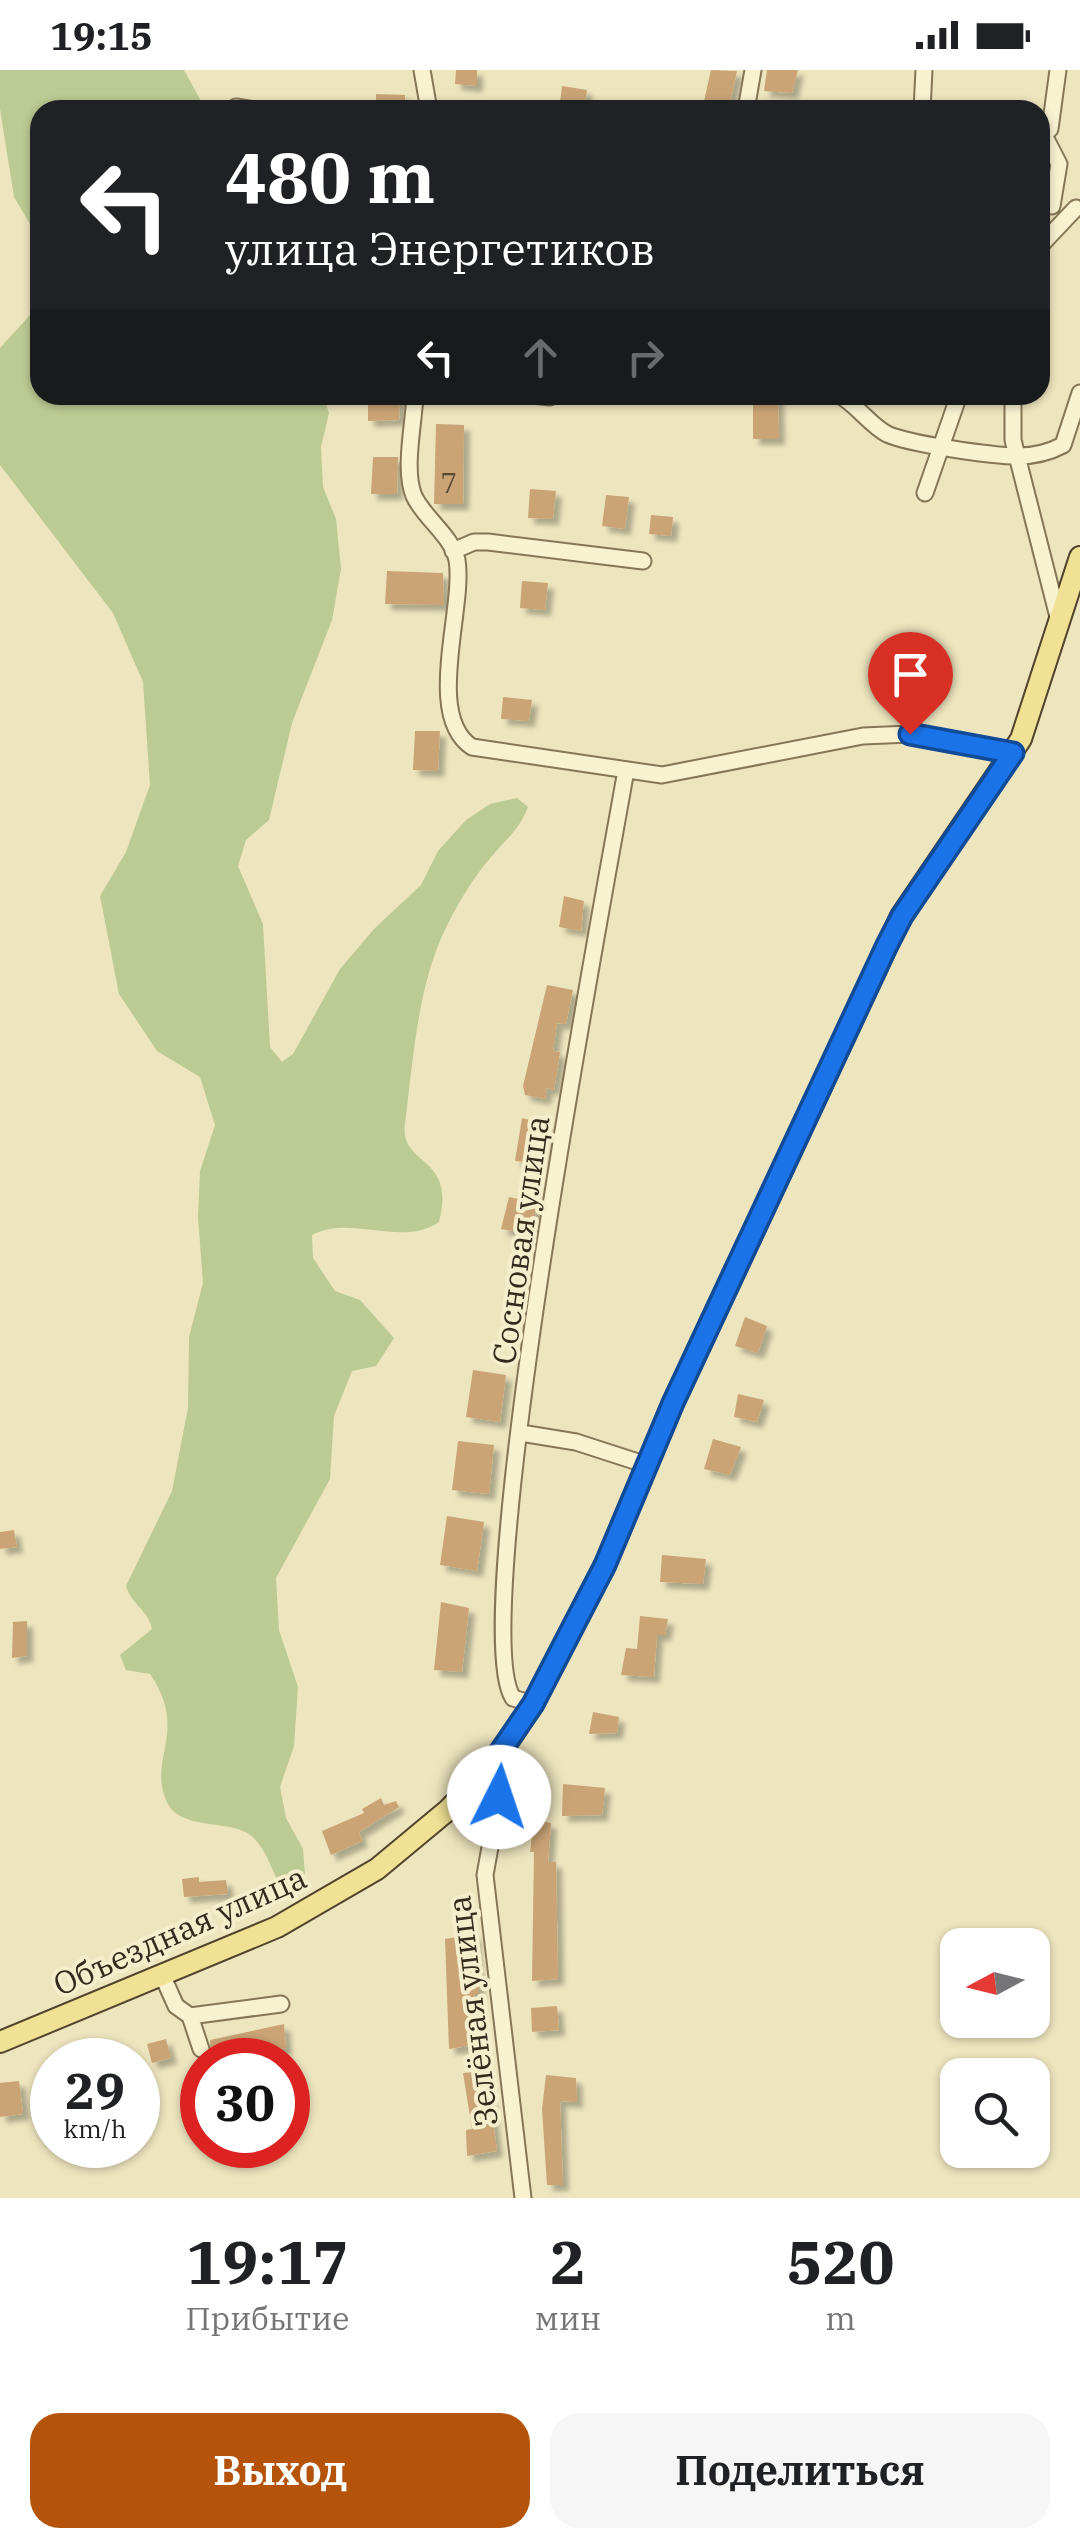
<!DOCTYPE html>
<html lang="ru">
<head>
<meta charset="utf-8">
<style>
  :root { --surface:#fff; --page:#f6f6f6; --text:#202124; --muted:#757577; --accent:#b45309 }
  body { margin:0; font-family:"IBM Plex Serif",serif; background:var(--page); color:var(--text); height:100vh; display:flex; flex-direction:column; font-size:38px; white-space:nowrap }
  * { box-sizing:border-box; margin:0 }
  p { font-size:32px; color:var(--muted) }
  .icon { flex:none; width:55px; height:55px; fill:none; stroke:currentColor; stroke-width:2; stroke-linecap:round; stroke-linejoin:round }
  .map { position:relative; height:2128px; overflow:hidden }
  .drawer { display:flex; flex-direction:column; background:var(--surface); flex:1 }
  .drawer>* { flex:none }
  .hud { position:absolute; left:30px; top:30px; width:1020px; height:305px; border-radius:30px; box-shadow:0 2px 8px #0004; background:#202124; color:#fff; overflow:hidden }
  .needle { width:65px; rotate:263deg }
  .tools { position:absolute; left:940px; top:1858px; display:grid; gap:20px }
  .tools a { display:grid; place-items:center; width:110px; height:110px; border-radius:20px; background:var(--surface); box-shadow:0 2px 8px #0004; font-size:50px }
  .speed { position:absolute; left:30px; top:1968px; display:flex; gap:20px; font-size:50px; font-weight:700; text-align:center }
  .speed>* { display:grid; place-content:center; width:130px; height:130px; border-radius:50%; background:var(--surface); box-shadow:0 2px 8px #0004; line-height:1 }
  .speed small { font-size:25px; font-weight:400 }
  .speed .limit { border:15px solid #d22; background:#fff; color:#111 }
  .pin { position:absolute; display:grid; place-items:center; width:85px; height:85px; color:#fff; margin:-102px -42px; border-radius:50% 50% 50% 0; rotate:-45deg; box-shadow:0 0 10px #0007 }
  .pin .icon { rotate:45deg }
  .me { position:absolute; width:110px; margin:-55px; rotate:4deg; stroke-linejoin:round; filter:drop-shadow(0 0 8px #0008) }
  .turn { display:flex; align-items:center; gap:35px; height:210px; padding:0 30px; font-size:45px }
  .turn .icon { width:130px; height:130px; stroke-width:2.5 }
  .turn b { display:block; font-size:70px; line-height:85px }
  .lanes { display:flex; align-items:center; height:95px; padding:0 30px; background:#0003; justify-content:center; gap:50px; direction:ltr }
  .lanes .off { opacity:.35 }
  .eta { display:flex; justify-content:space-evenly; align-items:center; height:170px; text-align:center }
  .eta b { font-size:60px; font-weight:700; line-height:70px }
  .button { display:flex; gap:20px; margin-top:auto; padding:20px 30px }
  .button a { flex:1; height:115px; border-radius:30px; background:var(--accent); color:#fff; font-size:40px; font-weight:700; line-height:115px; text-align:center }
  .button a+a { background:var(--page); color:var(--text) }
  .status { display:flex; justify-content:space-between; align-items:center; height:70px; padding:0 50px; background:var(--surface); direction:ltr }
  .status svg { height:28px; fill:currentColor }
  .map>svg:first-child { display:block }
  .green { fill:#bcca93 }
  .building { fill:#caa474; filter:url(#shadow) }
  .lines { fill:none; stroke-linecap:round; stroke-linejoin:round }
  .minor-casing { stroke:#847657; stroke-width:19 }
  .major-casing { stroke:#52432c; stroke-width:24 }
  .minor { stroke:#f8f2d1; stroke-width:15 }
  .major { stroke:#f0e195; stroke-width:20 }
  .route-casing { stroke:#114b97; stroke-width:25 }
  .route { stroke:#1a73e8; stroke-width:18 }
  .labels { text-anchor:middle; stroke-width:8; stroke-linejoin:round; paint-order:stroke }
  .number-label { font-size:28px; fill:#5a4932 }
  .street-label { font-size:32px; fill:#342b1c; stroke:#f4eecd }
</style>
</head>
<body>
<div class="status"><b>19:15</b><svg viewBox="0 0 49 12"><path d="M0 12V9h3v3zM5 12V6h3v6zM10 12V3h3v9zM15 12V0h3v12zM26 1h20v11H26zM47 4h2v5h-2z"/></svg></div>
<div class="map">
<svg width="1080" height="2128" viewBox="0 0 1080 2128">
  <defs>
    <filter id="shadow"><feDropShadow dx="6" dy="6" stdDeviation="2.5" flood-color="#0004"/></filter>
  </defs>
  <rect width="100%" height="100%" fill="#ede5be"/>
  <!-- green -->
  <path class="green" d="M0,0H184L206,40H40V171L14,127L0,39Z
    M40,234V325H323L329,343L321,377L323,417L336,449L341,499L332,550L292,653L269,750L246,770L238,796L263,854L270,977L282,992L293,984L340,899L374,859L421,815L438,781L466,750L490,734L517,728L528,737C519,760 507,768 492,786C473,807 455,838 443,864C417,921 413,992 405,1053C399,1098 457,1083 439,1152C401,1178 352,1144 312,1165L313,1188L335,1221L360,1230L394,1268L376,1296L352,1301L334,1346L330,1409L276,1508L279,1560L298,1617L294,1676L280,1717L286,1748L303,1779L305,1805L299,1816L281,1817C271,1800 266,1776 249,1764C226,1749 178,1761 166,1730C148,1688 189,1661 150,1604L126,1600L120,1585L152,1559C149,1541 131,1534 126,1516L172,1421L188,1338L189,1267L203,1213L198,1147L200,1101L215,1055L200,1007L157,981L119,924L100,826L126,782L150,715L143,612L113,543L0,395V278Z"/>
  <!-- building -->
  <path class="building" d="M456,0H477V16L455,14Z
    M711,0L737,1L730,34L704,31Z
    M767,0H798L792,23L764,21Z
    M562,16L587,20L584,40H559Z
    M376,24L405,25V40H376Z
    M368,325H400L399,350L368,351Z
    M753,325H778L779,369H753Z
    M436,354L464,355L463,434H434Z
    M373,387H398L397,424H371Z
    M530,419L556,421L553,449L528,448Z
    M606,425L629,427L625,459L602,456Z
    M651,445L673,447L671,466L649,464Z
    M387,501L443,503L444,535L385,534Z
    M522,511L548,513L545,540L520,538Z
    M503,627L532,630L529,651L501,649Z
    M415,661H440L438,701L413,700Z
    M564,826L584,831L581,861L559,857Z
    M547,915L573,920L566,954L557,953L553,981L560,982L554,1020L547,1018L545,1029L525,1025L523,1016Z
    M522,1048L546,1054L538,1093L515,1091Z
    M509,1127L537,1133L532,1164L501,1159Z
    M745,1247L767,1256L758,1283L735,1276Z
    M473,1300L506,1305L500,1352L466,1347Z
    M738,1324L764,1330L757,1352L734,1347Z
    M713,1369L741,1377L730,1405L704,1399Z
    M458,1371L494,1375L489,1424L452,1420Z
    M447,1446L484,1452L477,1501L440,1495Z
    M14,1460L17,1477L0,1479V1462Z
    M662,1485L706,1489L703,1514L660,1512Z
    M441,1532L469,1538L462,1602L434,1600Z
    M640,1546L668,1549L665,1565H657L654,1607L621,1605L626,1578L637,1579Z
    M27,1551V1586L12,1588L13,1552Z
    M593,1642L619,1647L617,1663L589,1664Z
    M563,1714L605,1718L602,1745L562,1746Z
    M381,1728L384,1735L396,1731L399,1737L359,1762L362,1771L331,1785L322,1761L364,1743L362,1739Z
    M534,1750L551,1753L548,1792H556L558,1909L532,1911L534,1782H530Z
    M199,1807V1812L226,1810L228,1824L184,1827L182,1809Z
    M475,1864L479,1924H474L481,1974L449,1979L445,1869Z
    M557,1936L559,1960L532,1962L531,1938Z
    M284,1954L286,1978L234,1987L233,1980L211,1983L210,1970Z
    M166,1969L171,1988L152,1993L147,1974Z
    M486,2001L497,2081L467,2086L466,2060L472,2059L463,2003Z
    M546,2005L576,2008L577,2032L560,2031L563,2115H547L542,2039Z
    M19,2011L23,2044L0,2047V2013Z"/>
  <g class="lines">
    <!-- minor casing -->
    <g class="minor-casing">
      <path id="minor" d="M422,0L429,40
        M236,37L256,40
        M746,40L753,0
        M922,40L924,0
        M1044,65L1059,94L1052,136
        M1040,66L1050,59L1058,0
        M1040,176L1076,138
        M415,325C414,353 403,400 414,426C424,448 452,466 457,490C465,538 424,646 472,677L662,705L863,666L910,664L1013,683
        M532,325L550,327
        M839,325C857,335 870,355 887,364C909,374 992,386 1018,386C1035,386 1048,383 1063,375L1080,323
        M1013,325V370L1059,551
        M925,423L959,325
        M453,481L474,472H488L643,491
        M521,1363L576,1372L647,1395
        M533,1634L513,1628C465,1556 604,827 626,700
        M497,1688L499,1727L485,1805L523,2128
        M163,1907L176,1936L190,1946L201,1979
        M190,1946L281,1934"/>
    </g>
    <!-- major casing -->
    <g class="major-casing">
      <path id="major" d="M0,1972L277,1857L377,1799L448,1740L497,1688L533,1634L605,1495L673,1333L901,846L1021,669L1080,487"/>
    </g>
    <!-- minor -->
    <use href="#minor" class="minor"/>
    <!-- major -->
    <use href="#major" class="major"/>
  </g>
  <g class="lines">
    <!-- route casing -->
    <g class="route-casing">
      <path id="route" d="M499,1727L496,1688L533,1634L605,1495L673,1333L887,875L902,846L1013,683L910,664"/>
    </g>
    <!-- route -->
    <use href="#route" class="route"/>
  </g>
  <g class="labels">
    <!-- number labels -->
    <g class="number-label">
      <text x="449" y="423">7</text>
    </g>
    <!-- street labels -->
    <g class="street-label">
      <text transform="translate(521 1170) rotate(-82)" y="11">Сосновая улица</text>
      <text transform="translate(180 1861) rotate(-24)" y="11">Объездная улица</text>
      <text transform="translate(473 1941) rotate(-97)" y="11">Зелёная улица</text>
    </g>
  </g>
</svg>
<div class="tools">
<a><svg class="needle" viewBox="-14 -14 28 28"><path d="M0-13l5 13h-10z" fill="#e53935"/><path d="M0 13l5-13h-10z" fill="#757577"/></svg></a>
<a><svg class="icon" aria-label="search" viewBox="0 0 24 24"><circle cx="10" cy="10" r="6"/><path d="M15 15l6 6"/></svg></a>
</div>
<div class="speed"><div>29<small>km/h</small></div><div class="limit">30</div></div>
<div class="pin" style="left:910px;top:664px;background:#d93025"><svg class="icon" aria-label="arrive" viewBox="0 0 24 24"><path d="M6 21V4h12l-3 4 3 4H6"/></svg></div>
<svg class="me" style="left:499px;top:1727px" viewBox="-20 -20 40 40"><circle r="19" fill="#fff"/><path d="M0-13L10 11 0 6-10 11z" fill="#1a73e8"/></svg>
<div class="hud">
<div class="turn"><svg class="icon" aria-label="left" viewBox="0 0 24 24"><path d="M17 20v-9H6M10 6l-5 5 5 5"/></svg><div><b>480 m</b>улица Энергетиков</div></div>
<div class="lanes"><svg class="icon" aria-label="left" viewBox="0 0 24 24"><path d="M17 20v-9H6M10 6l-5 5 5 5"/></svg><svg class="icon off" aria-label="ahead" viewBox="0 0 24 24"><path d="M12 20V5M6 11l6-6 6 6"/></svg><svg class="icon off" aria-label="right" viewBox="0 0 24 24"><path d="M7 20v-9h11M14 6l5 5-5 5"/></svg></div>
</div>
</div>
<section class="drawer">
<div class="eta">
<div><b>19:17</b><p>Прибытие</p></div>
<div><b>2</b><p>мин</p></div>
<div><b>520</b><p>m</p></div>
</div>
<div class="button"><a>Выход</a><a>Поделиться</a></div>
</section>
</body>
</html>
